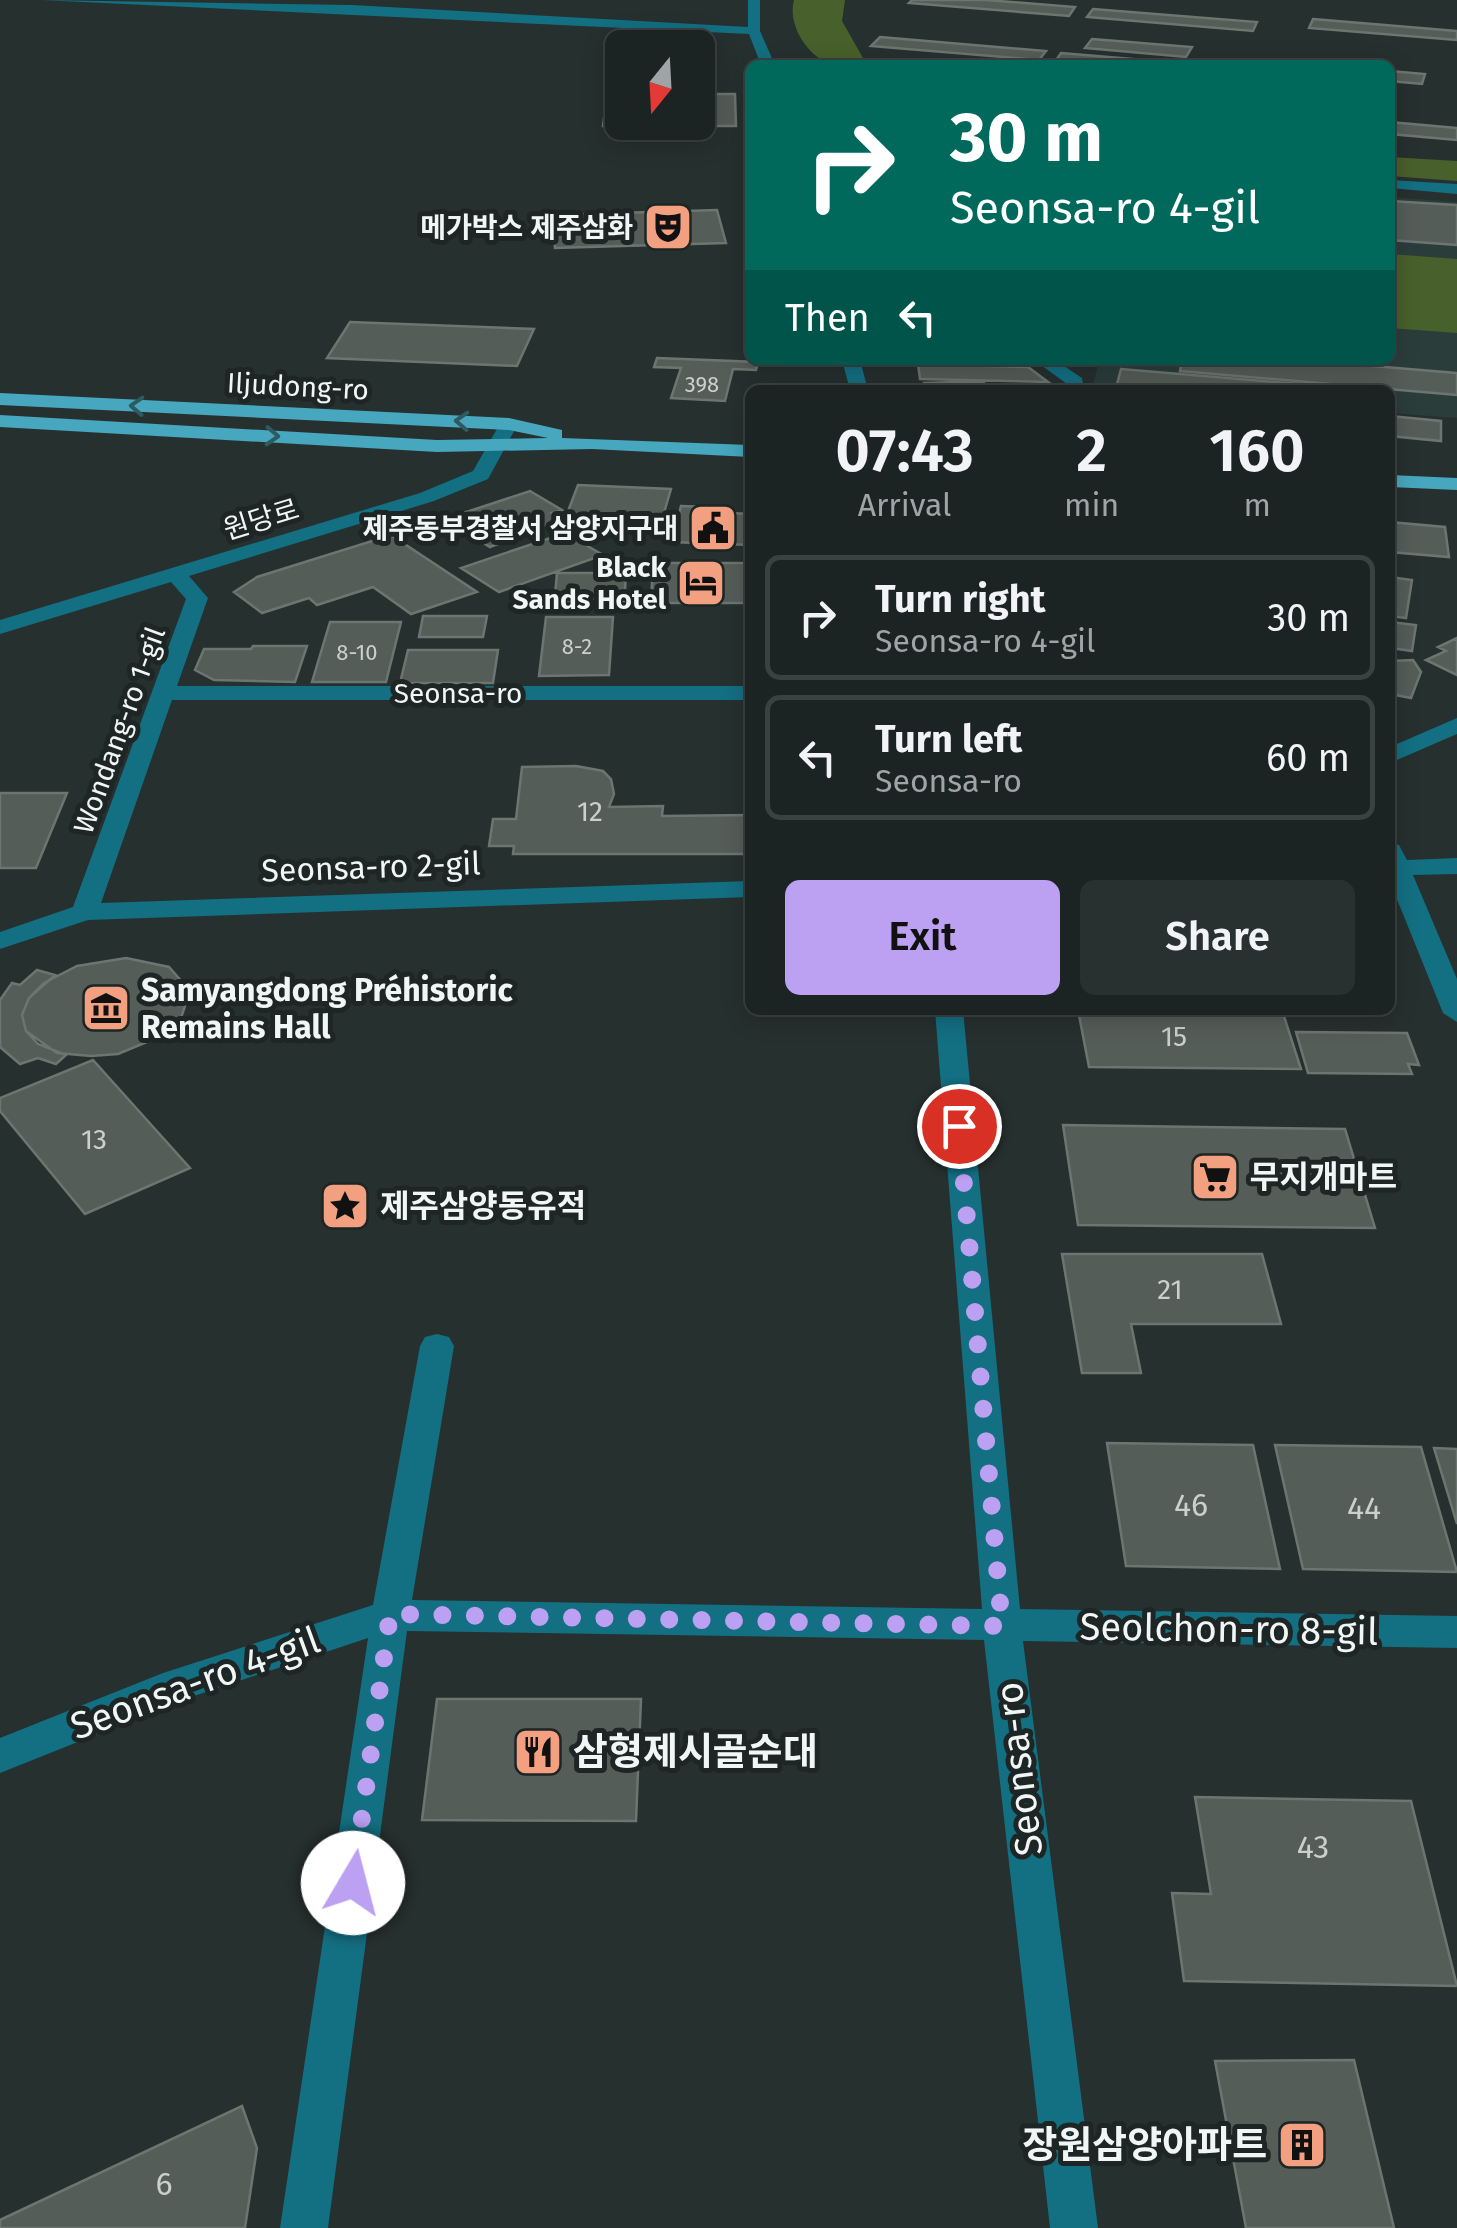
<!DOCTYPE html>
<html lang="en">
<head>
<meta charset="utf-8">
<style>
  :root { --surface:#1c2423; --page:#293030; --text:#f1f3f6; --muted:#a0a4a6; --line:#3a4141; --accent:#bca0f2 }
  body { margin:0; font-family:"Fira Sans","Noto Sans KR",sans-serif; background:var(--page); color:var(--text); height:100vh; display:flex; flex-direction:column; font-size:38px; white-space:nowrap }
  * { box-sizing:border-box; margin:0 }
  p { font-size:32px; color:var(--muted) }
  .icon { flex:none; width:55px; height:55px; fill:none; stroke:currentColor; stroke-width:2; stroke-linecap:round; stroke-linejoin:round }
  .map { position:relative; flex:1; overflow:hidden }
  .sheet { position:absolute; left:745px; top:385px; width:650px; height:630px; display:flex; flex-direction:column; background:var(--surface); border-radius:15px; box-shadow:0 5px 25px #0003,0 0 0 2px var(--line) }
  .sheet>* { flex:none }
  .banner { position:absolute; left:745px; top:60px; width:650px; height:305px; border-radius:15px; box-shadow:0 5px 25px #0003,0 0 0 2px var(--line); background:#00695c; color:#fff; overflow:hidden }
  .needle { width:65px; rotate:198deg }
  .controls { position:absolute; left:605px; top:30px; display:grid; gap:20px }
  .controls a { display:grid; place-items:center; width:110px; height:110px; border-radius:15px; background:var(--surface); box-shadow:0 5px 25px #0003,0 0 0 2px var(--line); font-size:50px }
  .pin { position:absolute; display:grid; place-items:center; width:85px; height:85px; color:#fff; margin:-42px; border:5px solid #fff; border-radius:50%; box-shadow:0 2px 10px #0007 }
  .me { position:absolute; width:110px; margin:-55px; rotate:8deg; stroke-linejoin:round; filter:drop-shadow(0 0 8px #0008) }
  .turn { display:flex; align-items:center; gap:35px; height:210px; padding:0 40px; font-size:45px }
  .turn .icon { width:130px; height:130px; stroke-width:2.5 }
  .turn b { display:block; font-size:70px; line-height:85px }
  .then { display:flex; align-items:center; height:95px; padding:0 40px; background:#0003; gap:20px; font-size:38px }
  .eta { display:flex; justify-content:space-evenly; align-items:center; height:170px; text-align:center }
  .eta b { font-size:60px; font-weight:600; line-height:70px }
  .primary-button { display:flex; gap:20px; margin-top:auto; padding:20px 40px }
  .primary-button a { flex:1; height:115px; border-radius:15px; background:var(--accent); color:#111; font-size:40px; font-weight:600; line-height:115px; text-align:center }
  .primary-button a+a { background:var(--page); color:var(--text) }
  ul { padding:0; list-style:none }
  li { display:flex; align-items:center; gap:30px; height:125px; margin:0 20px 15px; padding:0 20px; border:5px solid var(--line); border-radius:15px }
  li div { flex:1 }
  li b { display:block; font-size:38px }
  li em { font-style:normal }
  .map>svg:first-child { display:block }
  .built { fill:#2b3d3b }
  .green { fill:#48602b }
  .building { fill:#555d58; stroke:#6c756f; stroke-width:2.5 }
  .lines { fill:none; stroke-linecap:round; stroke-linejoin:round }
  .minor { fill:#136f82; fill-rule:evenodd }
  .major { fill:#47a7be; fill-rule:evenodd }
  .oneway { stroke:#2e5a62 }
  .route { stroke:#bca0f2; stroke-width:18; stroke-dasharray:0 32.4 }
  .labels { text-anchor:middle; stroke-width:10; stroke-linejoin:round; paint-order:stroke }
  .far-number-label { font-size:22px; fill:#c9d0ce }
  .far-poi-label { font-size:28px; font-weight:bold; fill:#f0f6f5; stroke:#1d2625; text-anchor:end }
  .far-street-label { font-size:28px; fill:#f0f6f5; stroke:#1d2625 }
  .number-label { font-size:28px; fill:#c9d0ce }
  .street-label { font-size:32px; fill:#f0f6f5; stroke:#1d2625 }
  .poi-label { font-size:32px; font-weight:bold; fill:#f0f6f5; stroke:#1d2625; text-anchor:start }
  .near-number-label { font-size:32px; fill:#c9d0ce }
  .near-street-label { font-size:38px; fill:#f0f6f5; stroke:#1d2625 }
  .near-poi-label { font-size:38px; font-weight:bold; fill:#f0f6f5; stroke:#1d2625; text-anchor:start }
</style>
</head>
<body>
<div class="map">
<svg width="1457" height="2228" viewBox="0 0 1457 2228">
  <rect width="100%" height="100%" fill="#26302f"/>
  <!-- built -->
  <path class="built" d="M1390,197L1457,202V418L1390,413V390H1092L1099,360H1390Z"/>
  <!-- green -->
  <path class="green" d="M794,0H845L842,21L867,65C857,65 843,68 833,65C808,58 787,25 794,0Z
    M1390,157L1457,161V181L1390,176Z
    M1390,254L1457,259V333L1390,328Z"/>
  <!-- building -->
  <path class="building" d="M912,0H986L1075,7L1069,16L909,3Z
    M1093,9L1257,22L1253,31L1087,17Z
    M1313,19L1457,31V40L1309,28Z
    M880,37L1046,51L1039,60L871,46Z
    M1092,39L1192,47L1186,57L1085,48Z
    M1061,53L1204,65L1054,63Z
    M1390,71L1425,74L1422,84L1390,81Z
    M607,94H622V122H698V94H735L736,126H603Z
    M1390,122L1457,128V140L1390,134Z
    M1390,201L1457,205V245L1390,240Z
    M717,210L726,243L555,248L552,215Z
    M350,322L534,329L517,366L327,358Z
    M657,358L758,362L756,370L733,369L725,401L671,398L681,368L654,367Z
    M1182,360H1301L1457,373V395L1180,371Z
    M918,364L1028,367L1048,382L920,379Z
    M1121,369L1371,390L1116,388Z
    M959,382L984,383V390H925L924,383Z
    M1390,416L1441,421V441L1390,436Z
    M578,485L671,489L661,523L565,519Z
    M530,491L562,510L552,513L561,519L490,547L445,519Z
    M681,506L731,508L730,513L750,514V545L672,542Z
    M1390,522L1445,527L1449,557L1390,552Z
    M565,533L603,555L499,592L461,568Z
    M391,535L477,592L411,614L373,587L317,605L309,598L262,613L234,592L257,577Z
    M653,563H750V603H651Z
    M557,573H626L624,606H554Z
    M1390,577L1412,580L1406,618L1390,616Z
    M423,616H487L483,637H419Z
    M546,617H613L609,675L539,676Z
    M330,622H401L386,682H312Z
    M1390,622L1416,625L1412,651L1390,648Z
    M1457,638V675L1426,660L1446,651L1438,647Z
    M253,646H307L295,682L214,680L195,670L204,649H251Z
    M408,650H498L493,683H400Z
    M1413,660L1421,672L1411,698L1390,694V661Z
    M576,766L603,771L611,779L614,794L609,807L663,806L662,816L750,815V854H513L514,846H489L493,819H516L522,767Z
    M0,793H67L36,868H0Z
    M126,958L169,967L190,991L180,1021L164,1035L118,1054L91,1056L57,1053L26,1031L22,1015L29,998L44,983L77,966Z
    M37,970L55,975L29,998L22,1015L26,1031L38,1044L66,1055L56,1064L38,1058L20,1064L0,1047V1000L12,983L20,985Z
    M1078,1010H1282L1301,1069L1089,1067Z
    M1296,1032L1407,1033L1419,1065L1408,1064L1412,1074L1308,1073Z
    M93,1060L190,1168L85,1214L0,1111V1098Z
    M1063,1125L1345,1129L1375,1228L1078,1225Z
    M1062,1254H1262L1281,1324H1131L1141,1373H1082Z
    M1107,1443L1253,1445L1280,1569L1126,1566Z
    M1275,1445L1421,1447L1457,1572L1303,1569Z
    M1434,1448L1457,1449V1524Z
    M437,1699H641L636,1821L422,1820Z
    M1195,1797L1411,1801L1457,1986L1184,1981L1172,1893L1211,1894Z
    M1354,2060L1394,2228H1246L1215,2061Z
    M242,2106L257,2148L245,2228H0V2220Z"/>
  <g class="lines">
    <!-- minor -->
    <path class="minor" d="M41,0L352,5L748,27V0H760V31L775,65H761L749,34Z
      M1390,180L1457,184V194L1390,188Z
      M842,360H860L868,390H850Z
      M1034,360H1055L1082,378L1084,390H1066L1067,384Z
      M502,420L518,424L488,479L434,501L189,576L208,598L177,686H750V700H172L101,903L750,881V897L88,920L0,949V932L73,907L186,599L171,582L0,634V620L420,493L473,471Z
      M1457,718V734L1390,763V747Z
      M1390,842L1399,845L1407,860L1457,858V874L1413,875L1457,979V1022L1443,1013L1390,882Z
      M935,1010H963L1020,1609L1457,1616V1648L1023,1641L1098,2228H1050L984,1640L407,1631L328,2228H280L368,1638L188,1698L0,1773V1738L163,1673L373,1605L420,1346L425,1337L437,1334L449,1337L454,1346L412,1600L982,1609Z"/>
    <!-- major -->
    <path class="major" d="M0,393L509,418L562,430V438L750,445V457L592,449L437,452L0,427V415L437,440L548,438L509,430L0,405Z
      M1390,475L1457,478V490L1390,487Z"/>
  </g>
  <!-- one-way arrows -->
  <defs><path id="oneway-chevron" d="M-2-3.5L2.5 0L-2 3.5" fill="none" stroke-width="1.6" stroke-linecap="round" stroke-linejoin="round" transform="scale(2.5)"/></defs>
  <g class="oneway">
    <use href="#oneway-chevron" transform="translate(137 406) rotate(-177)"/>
    <use href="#oneway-chevron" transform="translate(462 421) rotate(-177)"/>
    <use href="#oneway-chevron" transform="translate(272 436) rotate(3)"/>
  </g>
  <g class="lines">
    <!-- route -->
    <path class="route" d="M353,1883L390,1614L1002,1626L959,1126"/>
  </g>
  <!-- icons -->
  <defs>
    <g id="theatre-square" transform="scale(2.5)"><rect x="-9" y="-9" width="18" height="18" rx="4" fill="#f2a080" stroke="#1d2625"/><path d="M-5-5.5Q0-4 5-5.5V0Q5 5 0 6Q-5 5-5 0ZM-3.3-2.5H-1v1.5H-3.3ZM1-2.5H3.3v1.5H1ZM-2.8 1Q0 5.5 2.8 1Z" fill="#111"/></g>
    <g id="civic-square" transform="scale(2.5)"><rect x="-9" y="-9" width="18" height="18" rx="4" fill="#f2a080" stroke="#1d2625"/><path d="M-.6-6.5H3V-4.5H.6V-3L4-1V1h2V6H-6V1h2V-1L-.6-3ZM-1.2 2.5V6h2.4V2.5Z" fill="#111"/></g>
    <g id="hotel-square" transform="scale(2.5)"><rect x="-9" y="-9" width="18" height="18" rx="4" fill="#f2a080" stroke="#1d2625"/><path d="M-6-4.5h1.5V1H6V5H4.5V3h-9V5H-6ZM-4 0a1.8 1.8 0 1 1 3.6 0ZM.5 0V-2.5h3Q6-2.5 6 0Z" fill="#111"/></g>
    <g id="museum-square" transform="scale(2.5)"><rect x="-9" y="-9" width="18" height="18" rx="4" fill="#f2a080" stroke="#1d2625"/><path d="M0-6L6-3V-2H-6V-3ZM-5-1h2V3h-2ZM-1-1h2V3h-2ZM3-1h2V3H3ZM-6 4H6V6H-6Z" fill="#111"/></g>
    <g id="supermarket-square" transform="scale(2.5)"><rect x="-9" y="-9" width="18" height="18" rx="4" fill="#f2a080" stroke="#1d2625"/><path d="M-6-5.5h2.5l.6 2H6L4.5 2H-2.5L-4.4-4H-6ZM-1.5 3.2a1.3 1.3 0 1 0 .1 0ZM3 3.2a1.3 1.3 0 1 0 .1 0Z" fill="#111"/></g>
    <g id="sight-square" transform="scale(2.5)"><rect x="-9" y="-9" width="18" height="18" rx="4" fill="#f2a080" stroke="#1d2625"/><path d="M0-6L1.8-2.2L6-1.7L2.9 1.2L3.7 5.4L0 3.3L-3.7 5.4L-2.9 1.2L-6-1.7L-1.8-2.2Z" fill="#111"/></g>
    <g id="restaurant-square" transform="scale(2.5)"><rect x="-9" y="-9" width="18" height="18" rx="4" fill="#f2a080" stroke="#1d2625"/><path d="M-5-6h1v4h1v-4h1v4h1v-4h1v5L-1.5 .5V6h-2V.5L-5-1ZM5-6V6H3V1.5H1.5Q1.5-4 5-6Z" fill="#111"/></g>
    <g id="building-square" transform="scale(2.5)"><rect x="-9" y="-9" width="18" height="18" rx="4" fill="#f2a080" stroke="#1d2625"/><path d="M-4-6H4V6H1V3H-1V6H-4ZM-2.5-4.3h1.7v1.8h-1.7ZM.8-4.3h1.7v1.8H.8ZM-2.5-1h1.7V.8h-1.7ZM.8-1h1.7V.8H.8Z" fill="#111"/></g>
  </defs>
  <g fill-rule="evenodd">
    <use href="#theatre-square" x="668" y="227"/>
    <use href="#civic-square" x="713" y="528"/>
    <use href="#hotel-square" x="701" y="583"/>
    <use href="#museum-square" x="106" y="1008"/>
    <use href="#supermarket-square" x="1215" y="1177"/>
    <use href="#sight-square" x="345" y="1206"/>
    <use href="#restaurant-square" x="538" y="1752"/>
    <use href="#building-square" x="1302" y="2145"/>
  </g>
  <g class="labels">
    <!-- far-number labels -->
    <g class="far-number-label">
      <text x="702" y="392">398</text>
      <text x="577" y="654">8-2</text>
      <text x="357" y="660">8-10</text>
    </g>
    <!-- far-poi labels -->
    <g class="far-poi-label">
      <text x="633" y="237">메가박스 제주삼화</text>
      <text x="678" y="538">제주동부경찰서 삼양지구대</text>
      <text x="666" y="577">Black<tspan x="666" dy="32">Sands Hotel</tspan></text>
    </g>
    <!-- far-street labels -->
    <g class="far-street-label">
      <text transform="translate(298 386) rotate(3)" y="10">Iljudong-ro</text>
      <text transform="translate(261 519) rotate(-17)" y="10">원당로</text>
      <text x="458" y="703">Seonsa-ro</text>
      <text transform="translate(119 730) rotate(-70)" y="10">Wondang-ro 1-gil</text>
    </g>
    <!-- number labels -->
    <g class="number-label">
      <text x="590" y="821">12</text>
      <text x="1174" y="1046">15</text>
      <text x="94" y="1149">13</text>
      <text x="1170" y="1299">21</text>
    </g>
    <!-- street labels -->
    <g class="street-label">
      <text transform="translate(371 867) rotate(-2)" y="11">Seonsa-ro 2-gil</text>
    </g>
    <!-- poi labels -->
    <g class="poi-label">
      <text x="141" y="1001">Samyangdong Préhistoric<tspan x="141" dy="37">Remains Hall</tspan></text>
      <text x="1250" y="1188">무지개마트</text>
      <text x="380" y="1217">제주삼양동유적</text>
    </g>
    <!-- near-number labels -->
    <g class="near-number-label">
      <text x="1191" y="1516">46</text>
      <text x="1364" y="1519">44</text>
      <text x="1313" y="1858">43</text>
      <text x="164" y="2195">6</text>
    </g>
    <!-- near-street labels -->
    <g class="near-street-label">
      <text transform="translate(1229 1629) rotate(1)" y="13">Seolchon-ro 8-gil</text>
      <text transform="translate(195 1683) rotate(-20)" y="13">Seonsa-ro 4-gil</text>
      <text transform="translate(1019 1769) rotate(-97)" y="13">Seonsa-ro</text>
    </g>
    <!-- near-poi labels -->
    <g class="near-poi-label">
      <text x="573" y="1765">삼형제시골순대</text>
      <text x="1267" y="2158" text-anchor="end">장원삼양아파트</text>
    </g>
  </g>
</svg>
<div class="controls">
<a><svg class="needle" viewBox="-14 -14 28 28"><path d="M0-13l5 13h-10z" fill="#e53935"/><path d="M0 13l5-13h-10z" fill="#a0a4a6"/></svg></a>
</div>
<div class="pin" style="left:959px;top:1126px;background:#d93025"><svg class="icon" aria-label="arrive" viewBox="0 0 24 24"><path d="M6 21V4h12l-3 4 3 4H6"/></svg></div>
<svg class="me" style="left:353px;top:1883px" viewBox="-20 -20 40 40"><circle r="19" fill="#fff"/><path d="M0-13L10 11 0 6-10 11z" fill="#bca0f2"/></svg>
<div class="banner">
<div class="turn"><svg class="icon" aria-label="right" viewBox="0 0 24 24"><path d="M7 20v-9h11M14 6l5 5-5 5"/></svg><div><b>30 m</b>Seonsa-ro 4-gil</div></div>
<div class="then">Then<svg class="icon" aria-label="left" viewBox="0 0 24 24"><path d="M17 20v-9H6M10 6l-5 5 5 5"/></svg></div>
</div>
<section class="sheet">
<div class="eta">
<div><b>07:43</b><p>Arrival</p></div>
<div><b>2</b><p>min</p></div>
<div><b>160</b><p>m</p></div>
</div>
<ul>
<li><svg class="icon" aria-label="right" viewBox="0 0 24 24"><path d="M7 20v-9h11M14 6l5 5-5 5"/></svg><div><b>Turn right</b><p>Seonsa-ro 4-gil</p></div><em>30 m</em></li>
<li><svg class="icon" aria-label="left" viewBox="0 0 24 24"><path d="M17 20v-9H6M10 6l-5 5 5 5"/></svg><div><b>Turn left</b><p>Seonsa-ro</p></div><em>60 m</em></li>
</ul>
<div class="primary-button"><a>Exit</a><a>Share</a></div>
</section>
</div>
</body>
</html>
